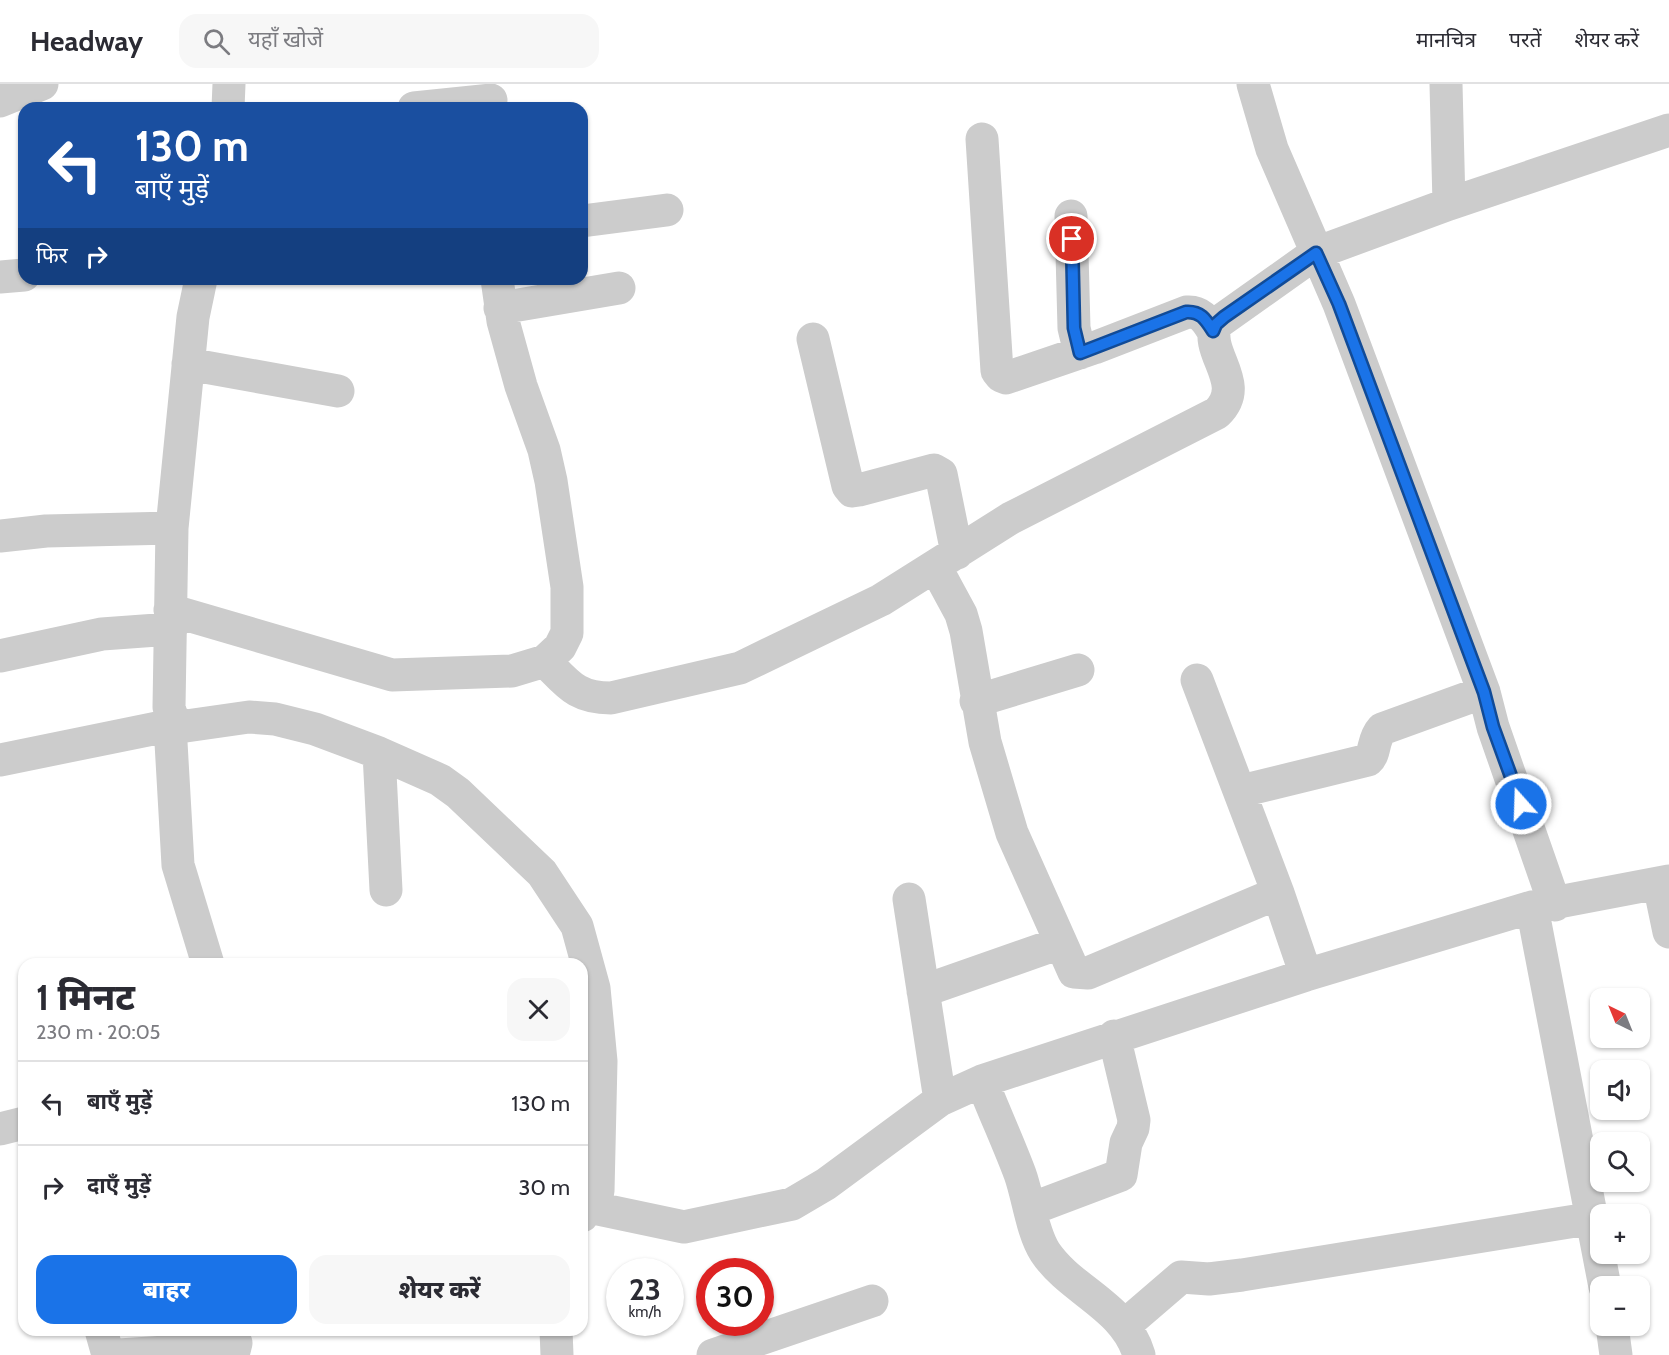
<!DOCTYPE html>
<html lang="hi">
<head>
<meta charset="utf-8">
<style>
  :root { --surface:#fff; --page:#f7f7f7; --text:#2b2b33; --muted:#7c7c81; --line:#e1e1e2; --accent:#1a73e8 }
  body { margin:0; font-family:Cabin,"Noto Sans Devanagari",sans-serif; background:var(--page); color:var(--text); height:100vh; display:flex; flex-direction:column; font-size:22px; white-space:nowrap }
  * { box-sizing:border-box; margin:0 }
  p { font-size:20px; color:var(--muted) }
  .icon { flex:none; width:33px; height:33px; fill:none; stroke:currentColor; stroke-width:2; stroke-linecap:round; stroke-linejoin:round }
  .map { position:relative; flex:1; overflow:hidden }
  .drawer { position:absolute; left:18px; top:874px; width:570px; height:378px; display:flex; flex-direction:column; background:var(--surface); border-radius:18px; box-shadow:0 2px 4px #0004 }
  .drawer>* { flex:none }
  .top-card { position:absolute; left:18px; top:18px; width:570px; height:183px; border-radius:18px; box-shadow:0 2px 4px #0004; background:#1a4fa0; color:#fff; overflow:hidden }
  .needle { width:39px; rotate:317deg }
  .tools { position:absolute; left:1590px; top:904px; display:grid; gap:12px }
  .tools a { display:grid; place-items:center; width:60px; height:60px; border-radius:12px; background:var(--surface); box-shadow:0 2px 4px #0004; font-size:30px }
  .speed { position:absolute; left:606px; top:1174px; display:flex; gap:12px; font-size:30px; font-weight:700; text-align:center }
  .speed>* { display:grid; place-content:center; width:78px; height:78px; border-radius:50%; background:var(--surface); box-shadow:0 2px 4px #0004; line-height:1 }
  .speed small { font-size:15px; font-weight:400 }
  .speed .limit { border:9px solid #d22; background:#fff; color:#111 }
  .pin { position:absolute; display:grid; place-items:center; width:51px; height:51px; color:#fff; margin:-26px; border:3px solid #fff; border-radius:50%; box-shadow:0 2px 6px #0007 }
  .me { position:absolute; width:66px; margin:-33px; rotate:340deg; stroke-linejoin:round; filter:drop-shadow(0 0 4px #0008) }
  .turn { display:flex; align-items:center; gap:21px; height:126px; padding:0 18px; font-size:27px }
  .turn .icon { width:78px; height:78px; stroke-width:2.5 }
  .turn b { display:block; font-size:42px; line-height:51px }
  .then { display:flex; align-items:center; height:57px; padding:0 18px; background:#0003; gap:12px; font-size:22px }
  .round { display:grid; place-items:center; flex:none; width:63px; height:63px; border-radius:18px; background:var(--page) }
  .headline { display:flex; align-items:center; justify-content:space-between; height:102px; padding:0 18px }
  h1 { font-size:36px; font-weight:800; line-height:45px }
  .button { display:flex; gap:12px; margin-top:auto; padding:12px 18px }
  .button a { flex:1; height:69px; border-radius:18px; background:var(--accent); color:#fff; font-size:24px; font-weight:800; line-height:69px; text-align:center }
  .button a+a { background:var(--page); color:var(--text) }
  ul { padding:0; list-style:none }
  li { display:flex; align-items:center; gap:18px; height:84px; padding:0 18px; border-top:2px solid var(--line) }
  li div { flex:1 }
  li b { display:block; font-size:22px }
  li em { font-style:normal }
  header { display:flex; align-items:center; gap:36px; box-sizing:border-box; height:84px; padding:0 30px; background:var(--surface); border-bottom:2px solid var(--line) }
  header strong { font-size:28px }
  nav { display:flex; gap:33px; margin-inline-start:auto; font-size:21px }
  .search { width:420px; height:54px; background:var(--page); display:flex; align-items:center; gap:15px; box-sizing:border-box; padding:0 21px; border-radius:18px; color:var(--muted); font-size:22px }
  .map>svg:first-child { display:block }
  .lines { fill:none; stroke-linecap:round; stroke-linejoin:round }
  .street { stroke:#ccc; stroke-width:33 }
  .route-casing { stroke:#114b97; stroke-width:15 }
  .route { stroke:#1a73e8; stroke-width:10 }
</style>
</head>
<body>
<header>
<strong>Headway</strong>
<div class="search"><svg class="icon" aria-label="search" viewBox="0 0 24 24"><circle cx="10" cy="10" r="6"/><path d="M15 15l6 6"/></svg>यहाँ खोजें</div>
<nav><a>मानचित्र</a><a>परतें</a><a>शेयर करें</a></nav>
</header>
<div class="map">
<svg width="1669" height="1271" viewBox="0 0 1669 1271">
  <rect width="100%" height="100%" fill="#fff"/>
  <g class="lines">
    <!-- street -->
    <path class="street" d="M1253,0L1272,65L1339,220L1484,608L1493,643L1555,821
      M1446,0L1449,120
      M0,17L42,0
      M228,24L229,0
      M414,24L491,16
      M982,55L997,287L1001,292L1006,294L1094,264L1187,228C1201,227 1206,236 1213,247
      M1071,132L1074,244L1080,269
      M582,137L667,126
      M0,193L24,191
      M201,195L193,233L172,444L169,623C172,635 175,639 186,642L249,633L275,635L315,645L379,669L440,696L458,709L542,789L577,842L594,904L601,977L598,1107L582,1132
      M500,224L619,204
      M813,255L848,402L852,407L859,406L934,386L941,390L957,469
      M188,280L338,307
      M0,452L46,447L172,444
      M935,482L961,530L966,547L985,658L1012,749L1074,888L1088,889L1278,809
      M170,526L392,591L512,587L545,577L560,563L567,549V503L551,397L544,366L521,302L503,237L497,195
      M0,572L102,550L171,545
      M545,577C568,600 576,614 611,614L740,584L881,516L1011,434L1217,329C1248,299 1204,270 1216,240L1316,169L1449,120L1669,46
      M1197,596L1278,809L1306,891
      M976,617L1078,586
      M170,641L178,781L208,880
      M379,669L386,806
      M0,676L177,640
      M1241,707L1368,676C1376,669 1372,656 1382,645L1484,608
      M1659,800L1669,848
      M909,815L940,1016
      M1532,823L1605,1203
      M923,907L1060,859
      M982,997C994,1028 1008,1058 1020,1090C1028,1112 1032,1148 1045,1168C1071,1207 1125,1222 1139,1271
      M0,1045L24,1039
      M582,1124L589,1123L684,1143L792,1120L826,1100L940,1016L982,997L1306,891L1532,823L1669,797
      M1031,1125L1121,1091L1126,1059L1133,1044L1134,1036L1114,952
      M1124,1242L1181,1193L1209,1195L1242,1191L1594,1134
      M1612,1242L1616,1271
      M101,1246L108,1271
      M556,1246L557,1271
      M119,1271L166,1268L227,1253L236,1259L233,1271
      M713,1271L872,1217"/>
  </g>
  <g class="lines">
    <!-- route casing -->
    <g class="route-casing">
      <path id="route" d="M1072,155L1074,244L1080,269L1186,228C1201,227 1206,236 1213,247L1216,240L1224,233L1316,169L1339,220L1484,608L1493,643L1521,720"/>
    </g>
    <!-- route -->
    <use href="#route" class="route"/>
  </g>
</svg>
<div class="tools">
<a><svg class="needle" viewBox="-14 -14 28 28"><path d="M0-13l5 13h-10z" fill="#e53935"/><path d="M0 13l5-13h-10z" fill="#7c7c81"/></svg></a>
<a><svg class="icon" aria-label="sound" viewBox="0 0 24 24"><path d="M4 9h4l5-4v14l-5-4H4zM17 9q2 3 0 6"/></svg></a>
<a><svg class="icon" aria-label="search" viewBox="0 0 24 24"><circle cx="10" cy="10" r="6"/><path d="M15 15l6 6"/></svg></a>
<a>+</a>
<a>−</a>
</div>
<div class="speed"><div>23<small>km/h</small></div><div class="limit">30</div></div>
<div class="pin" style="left:1072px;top:155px;background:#d93025"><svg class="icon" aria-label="arrive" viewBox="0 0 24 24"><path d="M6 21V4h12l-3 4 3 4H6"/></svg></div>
<svg class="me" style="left:1521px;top:720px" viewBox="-20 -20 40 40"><circle r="17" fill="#1a73e8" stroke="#fff" stroke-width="3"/><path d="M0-11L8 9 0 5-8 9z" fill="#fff"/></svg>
<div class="top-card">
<div class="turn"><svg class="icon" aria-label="left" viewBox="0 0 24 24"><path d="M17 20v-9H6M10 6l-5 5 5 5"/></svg><div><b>130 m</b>बाएँ मुड़ें</div></div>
<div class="then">फिर<svg class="icon" aria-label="right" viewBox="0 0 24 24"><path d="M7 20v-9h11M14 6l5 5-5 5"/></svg></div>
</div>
<section class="drawer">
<div class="headline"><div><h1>1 मिनट</h1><p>230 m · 20:05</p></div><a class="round"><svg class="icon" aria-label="close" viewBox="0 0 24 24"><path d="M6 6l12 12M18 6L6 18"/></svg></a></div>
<ul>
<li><svg class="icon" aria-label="left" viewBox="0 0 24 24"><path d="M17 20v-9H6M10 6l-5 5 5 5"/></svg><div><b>बाएँ मुड़ें</b></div><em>130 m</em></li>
<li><svg class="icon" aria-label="right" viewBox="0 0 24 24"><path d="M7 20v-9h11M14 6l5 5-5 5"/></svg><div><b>दाएँ मुड़ें</b></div><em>30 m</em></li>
</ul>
<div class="button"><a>बाहर</a><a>शेयर करें</a></div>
</section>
</div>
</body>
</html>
